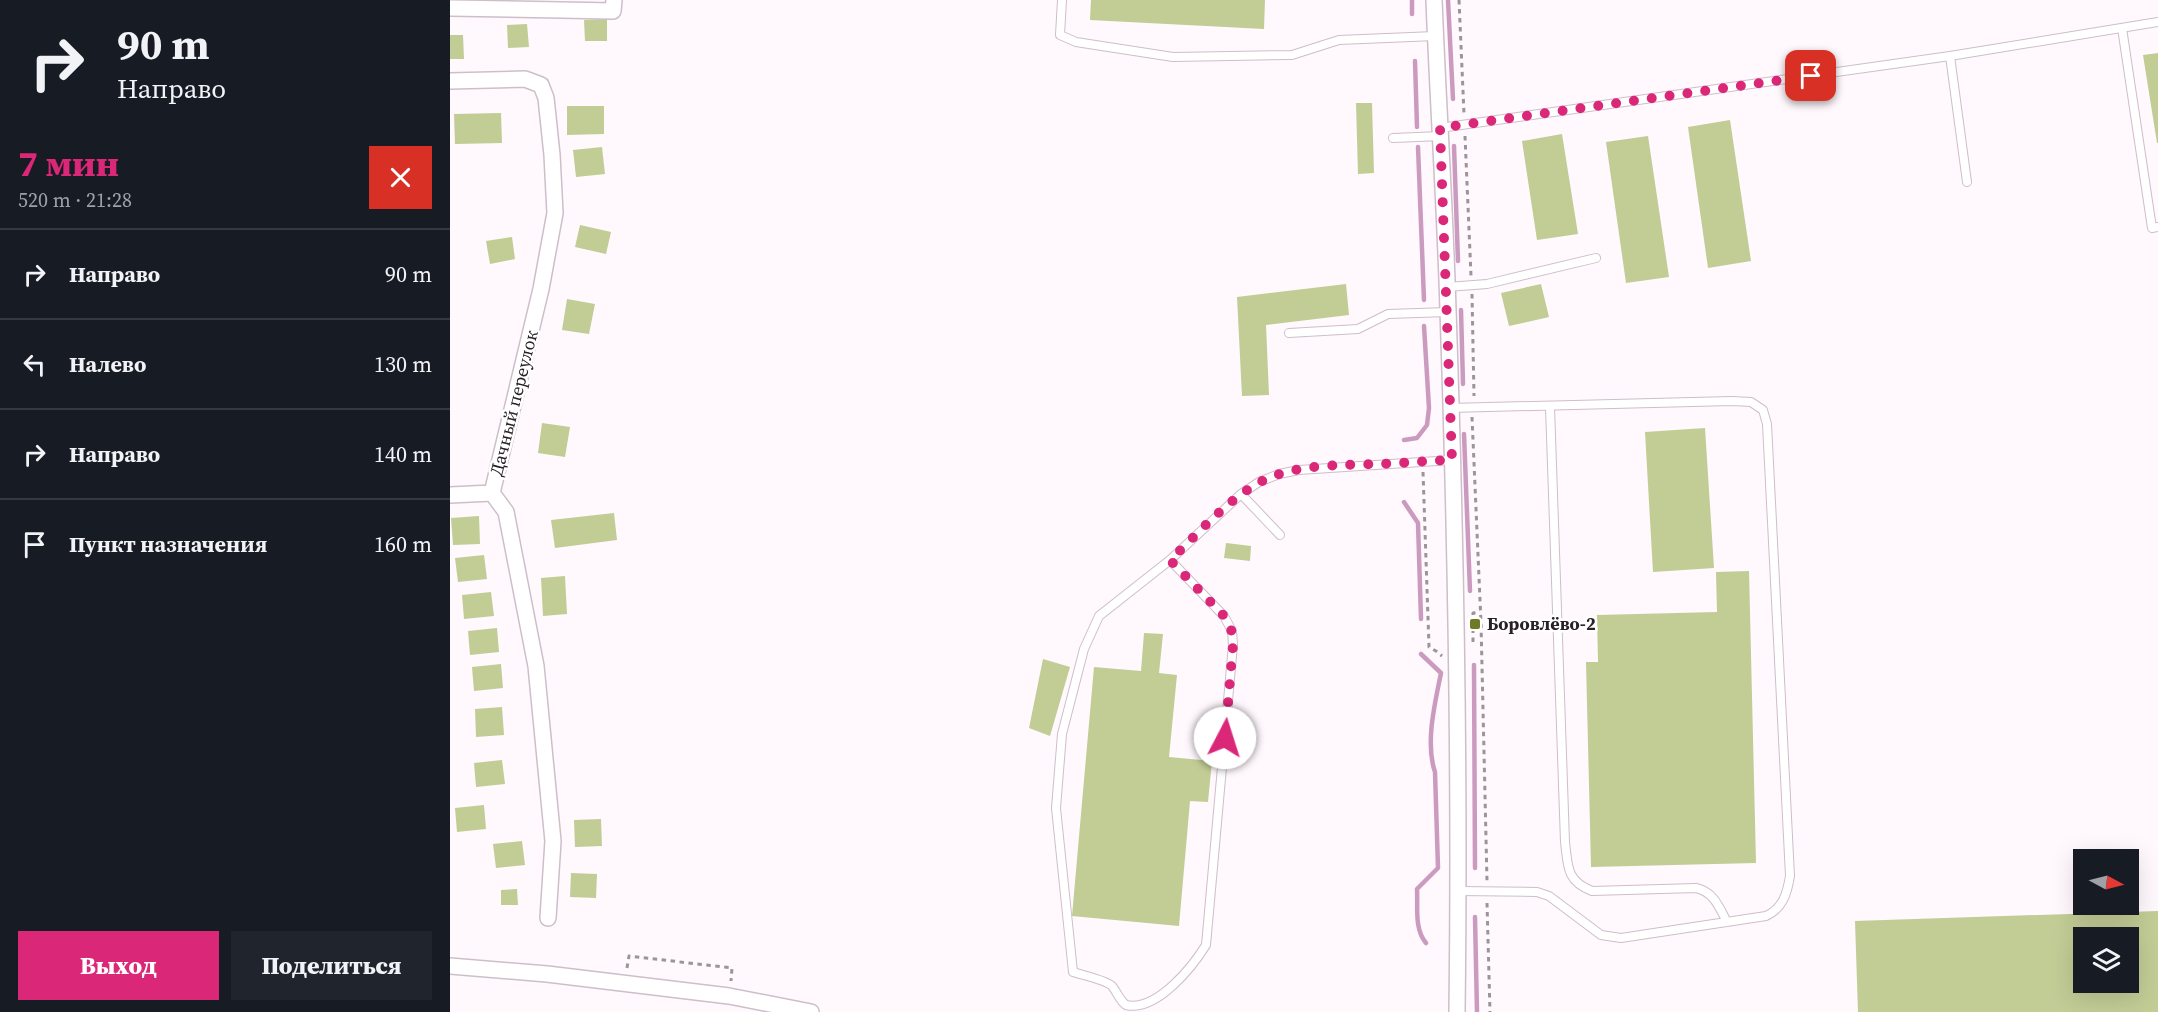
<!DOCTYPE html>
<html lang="ru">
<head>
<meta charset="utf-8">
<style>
  :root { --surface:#171b24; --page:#20242c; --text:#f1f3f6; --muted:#9ea1a6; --line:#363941; --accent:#db2777 }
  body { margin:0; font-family:"Source Serif 4",serif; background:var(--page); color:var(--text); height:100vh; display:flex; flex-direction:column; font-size:22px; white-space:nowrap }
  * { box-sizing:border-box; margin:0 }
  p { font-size:20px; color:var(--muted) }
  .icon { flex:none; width:33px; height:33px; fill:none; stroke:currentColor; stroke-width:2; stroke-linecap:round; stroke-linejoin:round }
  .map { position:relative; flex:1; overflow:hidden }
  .side { display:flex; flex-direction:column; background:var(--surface); width:450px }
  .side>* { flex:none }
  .banner { background:#171b24; color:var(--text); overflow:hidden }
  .needle { width:39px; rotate:97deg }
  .tools { position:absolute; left:1623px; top:849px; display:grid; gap:12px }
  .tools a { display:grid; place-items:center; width:66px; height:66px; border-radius:0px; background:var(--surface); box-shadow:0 6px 24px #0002; font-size:30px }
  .pin { position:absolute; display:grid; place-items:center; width:51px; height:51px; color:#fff; margin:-26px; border-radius:12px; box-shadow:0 3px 9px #0006 }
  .me { position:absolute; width:66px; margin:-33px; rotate:5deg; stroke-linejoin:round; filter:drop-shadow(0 0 4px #0008) }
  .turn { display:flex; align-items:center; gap:21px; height:126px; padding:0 18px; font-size:27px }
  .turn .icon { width:78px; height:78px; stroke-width:2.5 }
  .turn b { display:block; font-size:42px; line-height:51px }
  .round { display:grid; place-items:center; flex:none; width:63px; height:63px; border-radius:0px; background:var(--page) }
  .headline { display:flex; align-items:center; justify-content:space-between; height:102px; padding:0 18px }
  h1 { font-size:36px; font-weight:800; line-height:45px; color:var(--accent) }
  .action { display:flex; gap:12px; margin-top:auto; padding:12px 18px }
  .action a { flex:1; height:69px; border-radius:0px; background:var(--accent); color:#fff; font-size:24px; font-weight:800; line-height:69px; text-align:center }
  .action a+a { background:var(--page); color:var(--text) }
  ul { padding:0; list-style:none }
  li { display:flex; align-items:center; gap:18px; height:90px; padding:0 18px; border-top:2px solid var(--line) }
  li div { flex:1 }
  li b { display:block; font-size:22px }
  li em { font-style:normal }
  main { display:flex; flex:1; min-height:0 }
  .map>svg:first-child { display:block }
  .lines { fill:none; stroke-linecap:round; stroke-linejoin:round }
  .stream { stroke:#cb9bbf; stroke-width:4.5 }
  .building { fill:#c2cc95; fill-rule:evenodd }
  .lane-casing { stroke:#cebeca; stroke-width:10 }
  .street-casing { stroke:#cebeca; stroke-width:18 }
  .path { stroke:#9b9499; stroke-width:3; stroke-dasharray:4.5 4.5; stroke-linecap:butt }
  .lane { stroke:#fff; stroke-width:8 }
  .street { stroke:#fff; stroke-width:15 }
  .route { stroke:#db2777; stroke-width:10; stroke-dasharray:0 18 }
  .poi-dot { fill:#6e7a26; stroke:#fff; stroke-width:2 }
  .labels { text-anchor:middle; stroke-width:5; stroke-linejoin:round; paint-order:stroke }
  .street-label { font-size:18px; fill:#282226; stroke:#fff }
  .poi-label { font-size:18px; font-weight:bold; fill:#282226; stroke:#fff; text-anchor:start }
</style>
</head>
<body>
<main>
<section class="side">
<div class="banner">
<div class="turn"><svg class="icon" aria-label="right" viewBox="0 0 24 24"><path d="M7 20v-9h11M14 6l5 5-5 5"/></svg><div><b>90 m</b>Направо</div></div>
</div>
<div class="headline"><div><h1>7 мин</h1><p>520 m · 21:28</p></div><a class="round" style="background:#d93025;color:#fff"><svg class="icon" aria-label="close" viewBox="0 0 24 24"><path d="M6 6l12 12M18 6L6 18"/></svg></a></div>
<ul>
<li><svg class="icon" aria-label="right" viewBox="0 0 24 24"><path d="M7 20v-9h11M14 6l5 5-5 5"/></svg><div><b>Направо</b></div><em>90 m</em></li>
<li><svg class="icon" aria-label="left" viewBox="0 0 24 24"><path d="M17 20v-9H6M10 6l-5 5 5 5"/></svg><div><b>Налево</b></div><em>130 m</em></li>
<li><svg class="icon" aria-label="right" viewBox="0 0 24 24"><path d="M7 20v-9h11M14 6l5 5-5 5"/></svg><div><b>Направо</b></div><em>140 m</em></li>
<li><svg class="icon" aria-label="arrive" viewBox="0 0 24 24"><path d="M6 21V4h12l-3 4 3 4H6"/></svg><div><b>Пункт назначения</b></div><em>160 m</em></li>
</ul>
<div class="action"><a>Выход</a><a>Поделиться</a></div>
</section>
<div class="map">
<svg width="1708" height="1012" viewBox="0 0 1708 1012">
  <rect width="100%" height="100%" fill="#fff8fd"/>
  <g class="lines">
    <!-- stream -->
    <path class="stream" d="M962,0V14
      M998,0L1003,99
      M965,61L967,127
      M1004,146L1008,261
      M968,147L974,300
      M1011,310L1013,384
      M1014,434L1020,591
      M954,440L967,438L977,425L979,408L974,326
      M954,502L968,523L971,619
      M971,654L991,673C985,703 975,743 985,772L988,868L967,889C968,906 964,929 976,943
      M1024,665L1025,868
      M1025,917L1027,1012"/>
  </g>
  <!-- building -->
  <path class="building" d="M641,0H815L814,29L640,20Z
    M157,19V41H135L134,20Z
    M77,24L79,47L58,48L57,25Z
    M0,35H13L14,59H0Z
    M1708,53V143H1707L1693,55Z
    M906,103H922L924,173L908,174Z
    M117,106H154V134L117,135Z
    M51,113L52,143L5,144L4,114Z
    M1280,120L1301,261L1258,268L1238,127Z
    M1112,134L1128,234L1087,240L1072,141Z
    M1198,136L1219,277L1176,283L1156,142Z
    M152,147L155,174L126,177L123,150Z
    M130,225L161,232L156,254L125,247Z
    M62,237L65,259L40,264L36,241Z
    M896,284L899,315L816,325L819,395L792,396L787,297Z
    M1091,284L1099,317L1059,326L1051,293Z
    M117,299L145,304L139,334L112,330Z
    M92,423L120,427L115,457L88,453Z
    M1255,428L1264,568L1203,572L1195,432Z
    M164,513L167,540L105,548L101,520Z
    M29,516L30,544L3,545L1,518Z
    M776,543L801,546L800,561L774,558Z
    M34,555L37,579L8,582L5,558Z
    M1299,571L1306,863L1141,867L1136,662H1148L1147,615L1267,612L1266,572Z
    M115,576L117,614L93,616L91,578Z
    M41,592L44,616L14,619L12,595Z
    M47,628L49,652L20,655L18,631Z
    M694,633L713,634L709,673L727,675L719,757L762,761L758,802L740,801L729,926L622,916L644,667L691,671Z
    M593,659L620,667L600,736L579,728Z
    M51,664L53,688L24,691L22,667Z
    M52,707L54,735L26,737L25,709Z
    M52,760L55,784L26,787L24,763Z
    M34,805L36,829L7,832L5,808Z
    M151,819L152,846L125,847L124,820Z
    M72,841L75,865L46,868L43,844Z
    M121,873L147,874L146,898L120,897Z
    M67,889L68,905H51V890Z
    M1708,911V1012H1408L1405,921ZM1634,938H1678V982H1634Z"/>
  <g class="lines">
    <!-- lane casing -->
    <g class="lane-casing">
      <path id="lane" d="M612,0L610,35L626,42L723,57L842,55L889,40L985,36
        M1672,28L1702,228L1708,227
        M1500,56L1517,182
        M990,128L1500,56L1708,22
        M943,138L991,136
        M997,287L1037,284L1146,258
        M839,333L908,329L938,314L998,312
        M1100,407L1115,842C1118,866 1116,881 1142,891L1246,888C1264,892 1269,907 1277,922
        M1000,408L1282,401L1301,402L1313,410L1317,424L1340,876C1337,894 1333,908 1316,916L1171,938L1151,935L1099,896L1087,892L1008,891
        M791,494L830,535
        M720,560L774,616L782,631L783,645L756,945C743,966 707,1012 676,1005C670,1001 667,992 662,986C656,980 632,975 623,972L606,808L612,734L634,649L649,616L720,560L791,494L809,482L829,474L849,470L1002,460"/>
    </g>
    <!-- street casing -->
    <g class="street-casing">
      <path id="street" d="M984,0C988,103 995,207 998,310C1006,544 1010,778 1007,1012
        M0,8L163,11L164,0
        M0,81L75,79L91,85L96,98L102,155L105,213L91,289L42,493L56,512L86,666L103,841L98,918
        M0,495L42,493
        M0,966L97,974L279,996L361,1012"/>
    </g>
    <!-- path -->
    <path class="path" d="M1009,0L1014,114
      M1015,136L1021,276
      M1022,294L1024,396
      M1022,417L1031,623L1037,881
      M973,472L979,647L986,651L992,656
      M1023,642V613L1030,612
      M1037,903L1040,1012
      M177,968L179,956L282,968L281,981"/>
    <!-- lane -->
    <use href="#lane" class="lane"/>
    <!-- street -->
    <use href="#street" class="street"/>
  </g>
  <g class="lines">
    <!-- route -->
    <path class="route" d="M775,738L783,645L782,632L774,616L720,560C748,534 774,503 807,484C839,464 892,465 928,464C953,463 977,461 1002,460L990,128L1361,76"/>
  </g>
  <!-- markers -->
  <rect class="poi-dot" x="1019" y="618" width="12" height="12" rx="3"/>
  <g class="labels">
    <!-- street labels -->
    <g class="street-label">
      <text transform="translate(64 403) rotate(-76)" y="6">Дачный переулок</text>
    </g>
    <!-- poi labels -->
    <g class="poi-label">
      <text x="1037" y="630">Боровлёво-2</text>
    </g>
  </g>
</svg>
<div class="tools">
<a><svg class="needle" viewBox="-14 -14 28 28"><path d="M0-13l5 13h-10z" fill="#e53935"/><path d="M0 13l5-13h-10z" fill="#9ea1a6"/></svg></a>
<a><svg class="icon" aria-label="layers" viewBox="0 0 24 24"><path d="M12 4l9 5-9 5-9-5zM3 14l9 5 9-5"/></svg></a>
</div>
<div class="pin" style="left:1361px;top:76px;background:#d93025"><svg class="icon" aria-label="arrive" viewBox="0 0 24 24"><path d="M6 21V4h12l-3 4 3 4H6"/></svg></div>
<svg class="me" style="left:775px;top:738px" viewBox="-20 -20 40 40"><circle r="19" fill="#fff"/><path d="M0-13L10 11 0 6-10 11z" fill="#db2777"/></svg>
</div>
</main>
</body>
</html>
